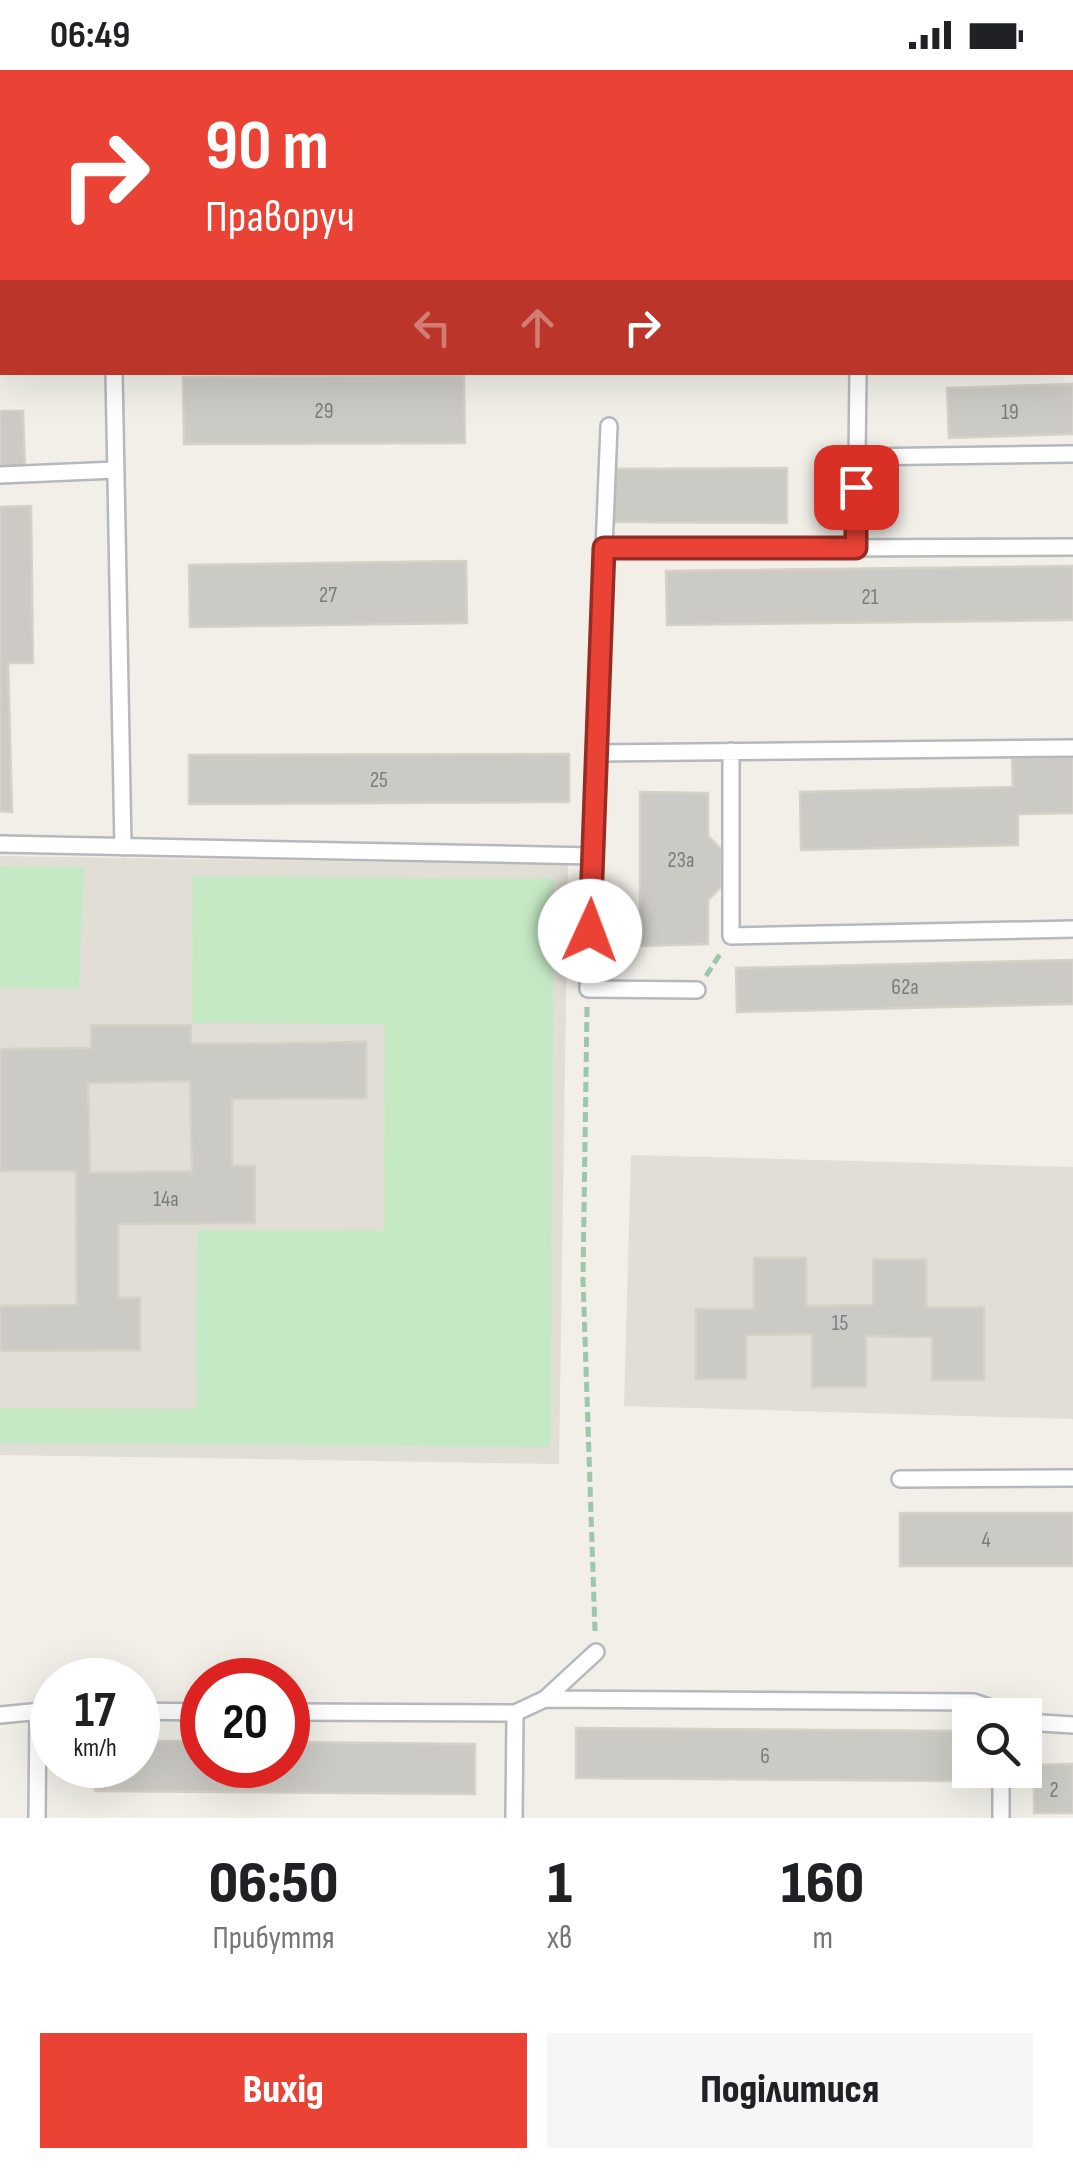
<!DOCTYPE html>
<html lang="uk">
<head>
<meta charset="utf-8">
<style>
  :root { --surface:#fff; --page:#f6f6f6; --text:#202124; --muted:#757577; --accent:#ea4335 }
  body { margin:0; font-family:"Sofia Sans Condensed",sans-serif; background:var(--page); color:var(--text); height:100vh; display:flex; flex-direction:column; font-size:38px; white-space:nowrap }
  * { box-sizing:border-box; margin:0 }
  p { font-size:32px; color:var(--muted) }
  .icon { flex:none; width:55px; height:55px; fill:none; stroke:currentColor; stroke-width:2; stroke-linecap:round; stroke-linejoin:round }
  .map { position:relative; height:1748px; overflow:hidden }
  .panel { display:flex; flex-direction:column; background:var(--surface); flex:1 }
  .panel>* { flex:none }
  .banner { position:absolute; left:0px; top:0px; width:1075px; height:305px; box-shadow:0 10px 40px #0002; background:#ea4335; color:#fff; overflow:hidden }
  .buttons { position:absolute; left:952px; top:1628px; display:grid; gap:20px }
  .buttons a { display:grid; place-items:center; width:90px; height:90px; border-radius:0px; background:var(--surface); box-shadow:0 10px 40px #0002; font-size:50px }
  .speed { position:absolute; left:30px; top:1588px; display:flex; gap:20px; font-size:50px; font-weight:700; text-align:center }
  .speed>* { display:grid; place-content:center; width:130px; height:130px; border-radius:50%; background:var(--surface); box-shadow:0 10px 40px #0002; line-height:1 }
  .speed small { font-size:25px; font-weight:400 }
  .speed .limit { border:15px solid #d22; background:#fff; color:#111 }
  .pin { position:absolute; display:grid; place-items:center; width:85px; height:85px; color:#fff; margin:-42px; border-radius:20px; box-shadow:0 5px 15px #0006 }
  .me { position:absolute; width:110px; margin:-55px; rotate:2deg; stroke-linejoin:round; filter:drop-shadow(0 0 8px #0008) }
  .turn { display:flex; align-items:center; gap:35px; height:210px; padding:0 40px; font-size:45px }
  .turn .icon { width:130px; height:130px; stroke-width:2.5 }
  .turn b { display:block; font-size:70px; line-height:85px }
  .lanes { display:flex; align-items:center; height:95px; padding:0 40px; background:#0003; justify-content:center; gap:50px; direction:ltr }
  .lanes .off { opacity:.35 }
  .eta { display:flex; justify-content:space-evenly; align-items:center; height:170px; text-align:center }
  .eta b { font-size:60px; font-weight:800; line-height:70px }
  .action { display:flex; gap:20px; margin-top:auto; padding:20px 40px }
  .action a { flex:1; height:115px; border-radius:0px; background:var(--accent); color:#fff; font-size:40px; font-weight:800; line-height:115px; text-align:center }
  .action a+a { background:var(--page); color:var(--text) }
  .status { display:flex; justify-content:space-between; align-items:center; height:70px; padding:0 50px; background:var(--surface); direction:ltr }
  .status svg { height:28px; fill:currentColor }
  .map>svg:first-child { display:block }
  .education { fill:#e1ded6 }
  .green { fill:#c5e8c5 }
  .building { fill:#cccac5; stroke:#d6d1c6; stroke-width:2.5; fill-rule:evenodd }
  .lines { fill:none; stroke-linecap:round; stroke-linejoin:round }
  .lane-casing { stroke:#b5b8bc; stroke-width:20 }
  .path { stroke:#9cc7a9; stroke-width:5; stroke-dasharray:10 5; stroke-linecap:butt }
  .lane { stroke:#fff; stroke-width:15 }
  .route-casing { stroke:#982c22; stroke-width:25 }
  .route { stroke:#ea4335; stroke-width:18 }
  .labels { text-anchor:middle; stroke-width:8; stroke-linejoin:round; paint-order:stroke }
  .number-label { font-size:22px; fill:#7a7d7f }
</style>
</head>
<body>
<div class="status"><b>06:49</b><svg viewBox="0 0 49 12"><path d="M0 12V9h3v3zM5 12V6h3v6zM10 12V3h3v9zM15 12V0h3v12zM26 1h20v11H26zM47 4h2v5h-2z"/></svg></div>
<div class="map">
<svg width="1073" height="1748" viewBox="0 0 1073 1748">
  <rect width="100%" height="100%" fill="#f1efe8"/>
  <!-- education -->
  <path class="education" d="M273,0H836L273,2Z
    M0,786L568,795L559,1394L0,1385Z
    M631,1085L1073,1097V1349L624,1336Z"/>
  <!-- green -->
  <path class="green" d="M0,796L84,797L79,919L0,917Z
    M193,806L554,809L550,1377L0,1373V1338L196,1339L197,1160L384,1161L385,954L192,953Z"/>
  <!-- building -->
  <path class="building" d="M925,0H1073V10L1072,2Z
    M464,305L465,373L184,374L183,307Z
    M1073,314V364L949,368L947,318Z
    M0,341H23L25,399H0Z
    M787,398V453L614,452L612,399Z
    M31,436L33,593H8L12,742L0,741V437Z
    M466,491L467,553L190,557L189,495Z
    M1073,496V550L667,555L666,501Z
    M569,684V732L189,734V685Z
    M1073,687V743L1018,744V775L801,780L800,722L1013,717L1012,688Z
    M640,722L708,723V766L722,780L721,817L708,830V874L640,876Z
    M1073,890V934L737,942L736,898Z
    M91,955H191V974L366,972V1028L232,1029V1096H255V1153L118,1154V1228H140V1280L0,1281V1236L77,1235L76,1101H0V979L91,978ZM190,1011L192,1101L90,1103L88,1013Z
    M754,1188H806V1236L873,1235V1189H926V1237H984V1310H932V1267L866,1266V1317H812V1264L746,1265V1309H696V1239H754Z
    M900,1443H1073V1496H900Z
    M576,1658L953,1661V1711L576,1708Z
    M138,1671H202V1695H288V1672L475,1674V1724L95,1721V1695H138Z
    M1073,1694V1743H1034V1695Z"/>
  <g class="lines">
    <!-- lane casing -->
    <g class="lane-casing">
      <path id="lane" d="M111,0V2
        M860,2V0
        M1072,100H1073
        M114,302L123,777
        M609,356L604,479L1073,477
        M857,387L1073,384
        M0,405L116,400
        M856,478L858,302
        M604,479L588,919L697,920
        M731,681V866L1073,859
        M597,683L1073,678
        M0,774L593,786
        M900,1409L1073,1408
        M545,1629L974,1632L1012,1645
        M138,1641L202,1642
        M288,1642L515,1643
        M0,1645L52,1640
        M1025,1652L1073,1655
        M1001,1700V1748
        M37,1748L38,1640
        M514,1748L515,1643L545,1629L596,1582"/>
    </g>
    <!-- path -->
    <path class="path" d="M706,906L722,881
      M587,937L583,1209L595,1561"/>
    <!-- lane -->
    <use href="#lane" class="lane"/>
  </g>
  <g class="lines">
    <!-- route casing -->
    <g class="route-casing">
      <path id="route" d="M590,861L604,478H856V417"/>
    </g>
    <!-- route -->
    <use href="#route" class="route"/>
  </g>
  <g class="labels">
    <!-- number labels -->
    <g class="number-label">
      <text x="324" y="348">29</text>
      <text x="1010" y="349">19</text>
      <text x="328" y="532">27</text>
      <text x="870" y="534">21</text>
      <text x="379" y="717">25</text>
      <text x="681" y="797">23а</text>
      <text x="905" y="924">62а</text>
      <text x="166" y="1136">14а</text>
      <text x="840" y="1260">15</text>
      <text x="986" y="1477">4</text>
      <text x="765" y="1693">6</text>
      <text x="1054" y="1727">2</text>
    </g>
  </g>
</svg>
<div class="buttons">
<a><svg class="icon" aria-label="search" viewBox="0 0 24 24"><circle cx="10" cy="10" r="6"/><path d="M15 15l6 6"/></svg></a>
</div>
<div class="speed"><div>17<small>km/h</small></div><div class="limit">20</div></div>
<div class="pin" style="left:856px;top:417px;background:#d93025"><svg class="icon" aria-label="arrive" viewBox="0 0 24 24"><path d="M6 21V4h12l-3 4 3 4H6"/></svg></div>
<svg class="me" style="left:590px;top:861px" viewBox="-20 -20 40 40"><circle r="19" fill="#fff"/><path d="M0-13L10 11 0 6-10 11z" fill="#ea4335"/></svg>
<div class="banner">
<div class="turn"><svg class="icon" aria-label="right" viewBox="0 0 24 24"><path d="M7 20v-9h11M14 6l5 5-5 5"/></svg><div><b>90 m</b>Праворуч</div></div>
<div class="lanes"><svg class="icon off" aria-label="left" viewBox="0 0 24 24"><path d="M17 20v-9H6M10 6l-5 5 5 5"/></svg><svg class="icon off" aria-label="ahead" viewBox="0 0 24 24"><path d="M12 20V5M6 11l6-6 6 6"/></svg><svg class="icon" aria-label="right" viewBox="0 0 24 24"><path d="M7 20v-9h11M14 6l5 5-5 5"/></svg></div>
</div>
</div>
<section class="panel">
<div class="eta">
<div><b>06:50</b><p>Прибуття</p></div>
<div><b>1</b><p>хв</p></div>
<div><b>160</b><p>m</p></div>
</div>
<div class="action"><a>Вихід</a><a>Поділитися</a></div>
</section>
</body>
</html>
